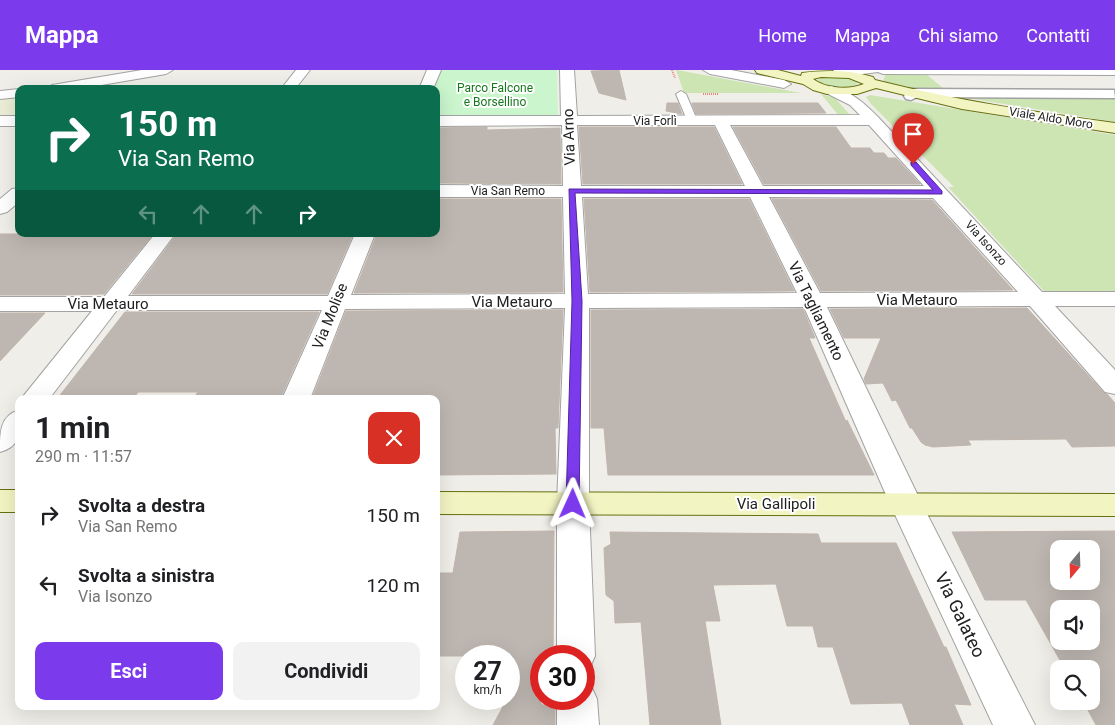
<!DOCTYPE html>
<html lang="it">
<head>
<meta charset="utf-8">
<style>
  :root { --surface:#fff; --page:#f2f2f2; --text:#202124; --muted:#757577; --accent:#7c3aed }
  body { margin:0; font-family:Roboto,sans-serif; background:var(--page); color:var(--text); height:100vh; display:flex; flex-direction:column; font-size:19px; white-space:nowrap }
  * { box-sizing:border-box; margin:0 }
  p { font-size:16px; color:var(--muted) }
  .icon { flex:none; width:28px; height:28px; fill:none; stroke:currentColor; stroke-width:2; stroke-linecap:round; stroke-linejoin:round }
  .map { position:relative; flex:1; overflow:hidden }
  .side { position:absolute; left:15px; top:325px; width:425px; height:315px; display:flex; flex-direction:column; background:var(--surface); border-radius:10px; box-shadow:0 5px 20px #0002 }
  .side>* { flex:none }
  .top-card { position:absolute; left:15px; top:15px; width:425px; height:152px; border-radius:10px; box-shadow:0 5px 20px #0002; background:#0b6e4f; color:#fff; overflow:hidden }
  .needle { width:32px; rotate:199deg }
  .fabs { position:absolute; left:1050px; top:470px; display:grid; gap:10px }
  .fabs a { display:grid; place-items:center; width:50px; height:50px; border-radius:10px; background:var(--surface); box-shadow:0 5px 20px #0002; font-size:25px }
  .speed { position:absolute; left:455px; top:575px; display:flex; gap:10px; font-size:25px; font-weight:700; text-align:center }
  .speed>* { display:grid; place-content:center; width:65px; height:65px; border-radius:50%; background:var(--surface); box-shadow:0 5px 20px #0002; line-height:1 }
  .speed small { font-size:12px; font-weight:400 }
  .speed .limit { border:8px solid #d22; background:#fff; color:#111 }
  .pin { position:absolute; display:grid; place-items:center; width:42px; height:42px; color:#fff; margin:-51px -21px; border-radius:50% 50% 50% 0; rotate:-45deg; box-shadow:0 0 5px #0007 }
  .pin .icon { rotate:45deg }
  .me { position:absolute; width:55px; margin:-28px; rotate:1deg; stroke-linejoin:round; filter:drop-shadow(0 0 4px #0008) }
  .turn { display:flex; align-items:center; gap:18px; height:105px; padding:0 20px; font-size:22px }
  .turn .icon { width:65px; height:65px; stroke-width:2.5 }
  .turn b { display:block; font-size:35px; line-height:42px }
  .lanes { display:flex; align-items:center; height:48px; padding:0 20px; background:#0003; justify-content:center; gap:25px; direction:ltr }
  .lanes .off { opacity:.35 }
  .round { display:grid; place-items:center; flex:none; width:52px; height:52px; border-radius:10px; background:var(--page) }
  .headline { display:flex; align-items:center; justify-content:space-between; height:85px; padding:0 20px }
  h1 { font-size:30px; font-weight:700; line-height:38px }
  .primary-button { display:flex; gap:10px; margin-top:auto; padding:10px 20px }
  .primary-button a { flex:1; height:58px; border-radius:10px; background:var(--accent); color:#fff; font-size:20px; font-weight:700; line-height:58px; text-align:center }
  .primary-button a+a { background:var(--page); color:var(--text) }
  ul { padding:0; list-style:none }
  li { display:flex; align-items:center; gap:15px; height:70px; padding:0 20px }
  li div { flex:1 }
  li b { display:block; font-size:19px }
  li em { font-style:normal }
  header { display:flex; align-items:center; gap:30px; box-sizing:border-box; height:70px; padding:0 25px; background:var(--accent); color:#fff }
  header strong { font-size:24px }
  nav { display:flex; gap:28px; margin-inline-start:auto; font-size:18px }
  .map>svg:first-child { display:block }
  .farmland { fill:#ebedd6 }
  .grass { fill:#cce5b3 }
  .park { fill:#caf5cd }
  .building { fill:#beb7b1; stroke:#c1b5ac; fill-rule:evenodd }
  .lines { fill:none; stroke-linecap:round; stroke-linejoin:round }
  .service-casing { stroke:#a2a2a2; stroke-width:2 }
  .pedestrian-casing { stroke:#a2a2a2; stroke-width:3 }
  .minor-casing { stroke:#a2a2a2; stroke-width:2 }
  .secondary-casing { stroke:#67700f; stroke-width:2 }
  .path { stroke:#ee867c; stroke-width:2; stroke-dasharray:1 1; stroke-linecap:butt }
  .service { fill:#fff; fill-rule:evenodd }
  .pedestrian { fill:#fff; fill-rule:evenodd }
  .minor { fill:#fff; fill-rule:evenodd }
  .secondary { fill:#f2f4c2; fill-rule:evenodd }
  .route { fill:#7c3aed; stroke:#51269a }
  .labels { text-anchor:middle; stroke-width:4; stroke-linejoin:round; paint-order:stroke }
  .far-park-label { font-size:12px; fill:#16771d; stroke:#fff }
  .far-street-label { font-size:12px; fill:#212121; stroke:#fff }
  .street-label { font-size:15px; fill:#212121; stroke:#fff }
  .near-street-label { font-size:18px; fill:#212121; stroke:#fff }
</style>
</head>
<body>
<header>
<strong>Mappa</strong>
<nav><a>Home</a><a>Mappa</a><a>Chi siamo</a><a>Contatti</a></nav>
</header>
<div class="map">
<svg width="1115" height="655" viewBox="0 0 1115 655">
  <rect width="100%" height="100%" fill="#f0eee8"/>
  <!-- farmland -->
  <path class="farmland" d="M19,25V47H0V27Z"/>
  <!-- grass -->
  <path class="grass" d="M676,0H677L801,23H684Z
    M889,4H926L949,23L891,16L883,12L885,5Z
    M829,6L853,9L858,13C849,21 828,18 818,11L819,8Z
    M821,24L835,28L850,45L839,46Z
    M870,25L1115,65V222L1052,223L1044,221L948,117H954L871,34L866,27Z
    M1112,25L1115,27V52L960,27Z"/>
  <!-- park -->
  <path class="park" d="M440,0H557L558,49H436V19H432Z"/>
  <!-- building -->
  <path class="building" d="M619,0L626,30L599,23L591,1Z
    M667,33H678L682,44L666,41Z
    M692,33H818L826,43L696,44Z
    M487,57V60L560,58L561,114L436,113V58Z
    M579,57H714L742,114H583Z
    M733,57H836L851,78H870L874,83H884L888,88H896L920,114H764Z
    M436,129H561L563,222L354,223L377,164H436Z
    M584,129H749L794,221L590,222Z
    M772,129L932,130L1013,220L821,221Z
    M0,164H153L104,224L61,225H0Z
    M177,164H353L327,224H132Z
    M1027,238L1104,323L1107,324L1115,333V376L1072,377L1066,369L968,370L971,375L933,377L925,375L921,372L912,358H910L896,330L892,331L883,313L866,314L864,309L881,268H844L830,239Z
    M803,239L815,268H809L846,352L847,350L874,405H608L604,358H591V240Z
    M563,240L558,358H555L556,404L436,405V329H312L346,241Z
    M125,242H319L280,329H193L198,322H138L133,329H57Z
    M0,243H45L0,291Z
    M554,461L553,586H541V634L555,640V655H493L507,629H509V586H436V503H453L460,462Z
    M1115,461V655H1096L1083,631H1091V599H1065L1026,530H985L952,462ZM1059,479H1091V511H1059ZM1059,539H1091V571H1059Z
    M610,462L818,464L821,473H896L944,577H946L971,635L954,634L963,655H910L902,633L851,634L833,577H818L813,556H787L776,514L713,515L720,551H705L721,655H650L641,552L615,553L614,531L606,525L604,478L611,474Z"/>
  <g class="lines">
    <!-- service casing -->
    <g class="service-casing">
      <path id="service" d="M681,21L686,24L697,50L695,52H689L687,50L676,24Z"/>
    </g>
    <!-- pedestrian casing -->
    <g class="pedestrian-casing">
      <path id="pedestrian" d="M913,19L1114,20L1115,28L917,27L911,30L906,29L904,26L908,20Z"/>
    </g>
    <!-- minor casing -->
    <g class="minor-casing">
      <path id="minor" d="M142,0H173L166,4L78,19H45L52,15Z
        M296,0H310L295,19H281Z
        M427,0H441L433,19H419Z
        M560,0H574L577,46L860,45L850,35L826,23L824,20L831,16C851,21 864,33 878,47L1042,222H1115V236H1055L1115,300V324L1105,322L1030,236L827,237L922,434L1035,655H993L890,434L804,237L589,238V434L595,586L590,597L584,599V586H557V434L565,238L345,239L310,329H282L322,240H117L49,329H21L92,241H0V227H104L155,164H175L128,226H328L355,164H375L351,225L565,224L563,127H436V115L563,116L562,55L436,56V46H561ZM577,55H715L745,116H581ZM730,55H869L924,116H763ZM582,127H750L797,223L588,224ZM769,127L933,128L1018,222L820,223Z
        M703,0H731L784,10L791,14L784,18L710,4Z
        M834,0H1115V5L883,4L878,2L839,7L832,3Z
        M19,19V27L0,29V21Z
        M0,46H19V56H0Z
        M19,118V132L7,142L0,144V129L12,119Z
        M19,340C19,360 23,376 0,382C0,362 0,346 19,340Z
        M584,614L591,616L597,629L599,655H557V629H584Z"/>
    </g>
    <!-- secondary casing -->
    <g class="secondary-casing">
      <path id="secondary" d="M755,0H778L801,6L802,3C826,0 850,0 873,7L875,10C954,30 1034,42 1115,53V63L962,39L876,18L857,24H827L813,20L803,14L757,3ZM821,7L849,8L864,14C849,20 826,19 813,9Z
        M0,420H19V442H0Z
        M436,422L1115,424V446L436,444Z"/>
    </g>
    <!-- path -->
    <path class="path" d="M672,0L675,8
      M703,24H719"/>
    <!-- service -->
    <use href="#service" class="service"/>
    <!-- pedestrian -->
    <use href="#pedestrian" class="pedestrian"/>
    <!-- minor -->
    <use href="#minor" class="minor"/>
    <!-- secondary -->
    <use href="#secondary" class="secondary"/>
  </g>
  <!-- route -->
  <path class="route" d="M911,92H916L942,121V124L575,123L582,231L579,434L577,437H568L566,434L572,231L569,119L933,120L911,95Z"/>
  <g class="labels">
    <!-- far-park labels -->
    <g class="far-park-label">
      <text x="495" y="22">Parco Falcone<tspan x="495" dy="14">e Borsellino</tspan></text>
    </g>
    <!-- far-street labels -->
    <g class="far-street-label">
      <text transform="translate(1051 48) rotate(9)" y="4">Viale Aldo Moro</text>
      <text x="655" y="55">Via Forlì</text>
      <text x="508" y="125">Via San Remo</text>
      <text transform="translate(986 173) rotate(48)" y="4">Via Isonzo</text>
    </g>
    <!-- street labels -->
    <g class="street-label">
      <text transform="translate(569 67) rotate(-92)" y="5">Via Arno</text>
      <text x="917" y="235">Via Metauro</text>
      <text x="512" y="237">Via Metauro</text>
      <text x="108" y="239">Via Metauro</text>
      <text transform="translate(816 241) rotate(64)" y="5">Via Tagliamento</text>
      <text transform="translate(330 246) rotate(-68)" y="5">Via Molise</text>
      <text x="776" y="439">Via Gallipoli</text>
    </g>
    <!-- near-street labels -->
    <g class="near-street-label">
      <text transform="translate(960 545) rotate(64)" y="6">Via Galateo</text>
    </g>
  </g>
</svg>
<div class="fabs">
<a><svg class="needle" viewBox="-14 -14 28 28"><path d="M0-13l5 13h-10z" fill="#e53935"/><path d="M0 13l5-13h-10z" fill="#757577"/></svg></a>
<a><svg class="icon" aria-label="sound" viewBox="0 0 24 24"><path d="M4 9h4l5-4v14l-5-4H4zM17 9q2 3 0 6"/></svg></a>
<a><svg class="icon" aria-label="search" viewBox="0 0 24 24"><circle cx="10" cy="10" r="6"/><path d="M15 15l6 6"/></svg></a>
</div>
<div class="speed"><div>27<small>km/h</small></div><div class="limit">30</div></div>
<div class="pin" style="left:913px;top:94px;background:#d93025"><svg class="icon" aria-label="arrive" viewBox="0 0 24 24"><path d="M6 21V4h12l-3 4 3 4H6"/></svg></div>
<svg class="me" style="left:573px;top:434px" viewBox="-20 -20 40 40"><path d="M0-17L14 15 0 8-14 15z" fill="#7c3aed" stroke="#fff" stroke-width="4"/></svg>
<div class="top-card">
<div class="turn"><svg class="icon" aria-label="right" viewBox="0 0 24 24"><path d="M7 20v-9h11M14 6l5 5-5 5"/></svg><div><b>150 m</b>Via San Remo</div></div>
<div class="lanes"><svg class="icon off" aria-label="left" viewBox="0 0 24 24"><path d="M17 20v-9H6M10 6l-5 5 5 5"/></svg><svg class="icon off" aria-label="ahead" viewBox="0 0 24 24"><path d="M12 20V5M6 11l6-6 6 6"/></svg><svg class="icon off" aria-label="ahead" viewBox="0 0 24 24"><path d="M12 20V5M6 11l6-6 6 6"/></svg><svg class="icon" aria-label="right" viewBox="0 0 24 24"><path d="M7 20v-9h11M14 6l5 5-5 5"/></svg></div>
</div>
<section class="side">
<div class="headline"><div><h1>1 min</h1><p>290 m · 11:57</p></div><a class="round" style="background:#d93025;color:#fff"><svg class="icon" aria-label="close" viewBox="0 0 24 24"><path d="M6 6l12 12M18 6L6 18"/></svg></a></div>
<ul>
<li><svg class="icon" aria-label="right" viewBox="0 0 24 24"><path d="M7 20v-9h11M14 6l5 5-5 5"/></svg><div><b>Svolta a destra</b><p>Via San Remo</p></div><em>150 m</em></li>
<li><svg class="icon" aria-label="left" viewBox="0 0 24 24"><path d="M17 20v-9H6M10 6l-5 5 5 5"/></svg><div><b>Svolta a sinistra</b><p>Via Isonzo</p></div><em>120 m</em></li>
</ul>
<div class="primary-button"><a>Esci</a><a>Condividi</a></div>
</section>
</div>
</body>
</html>
